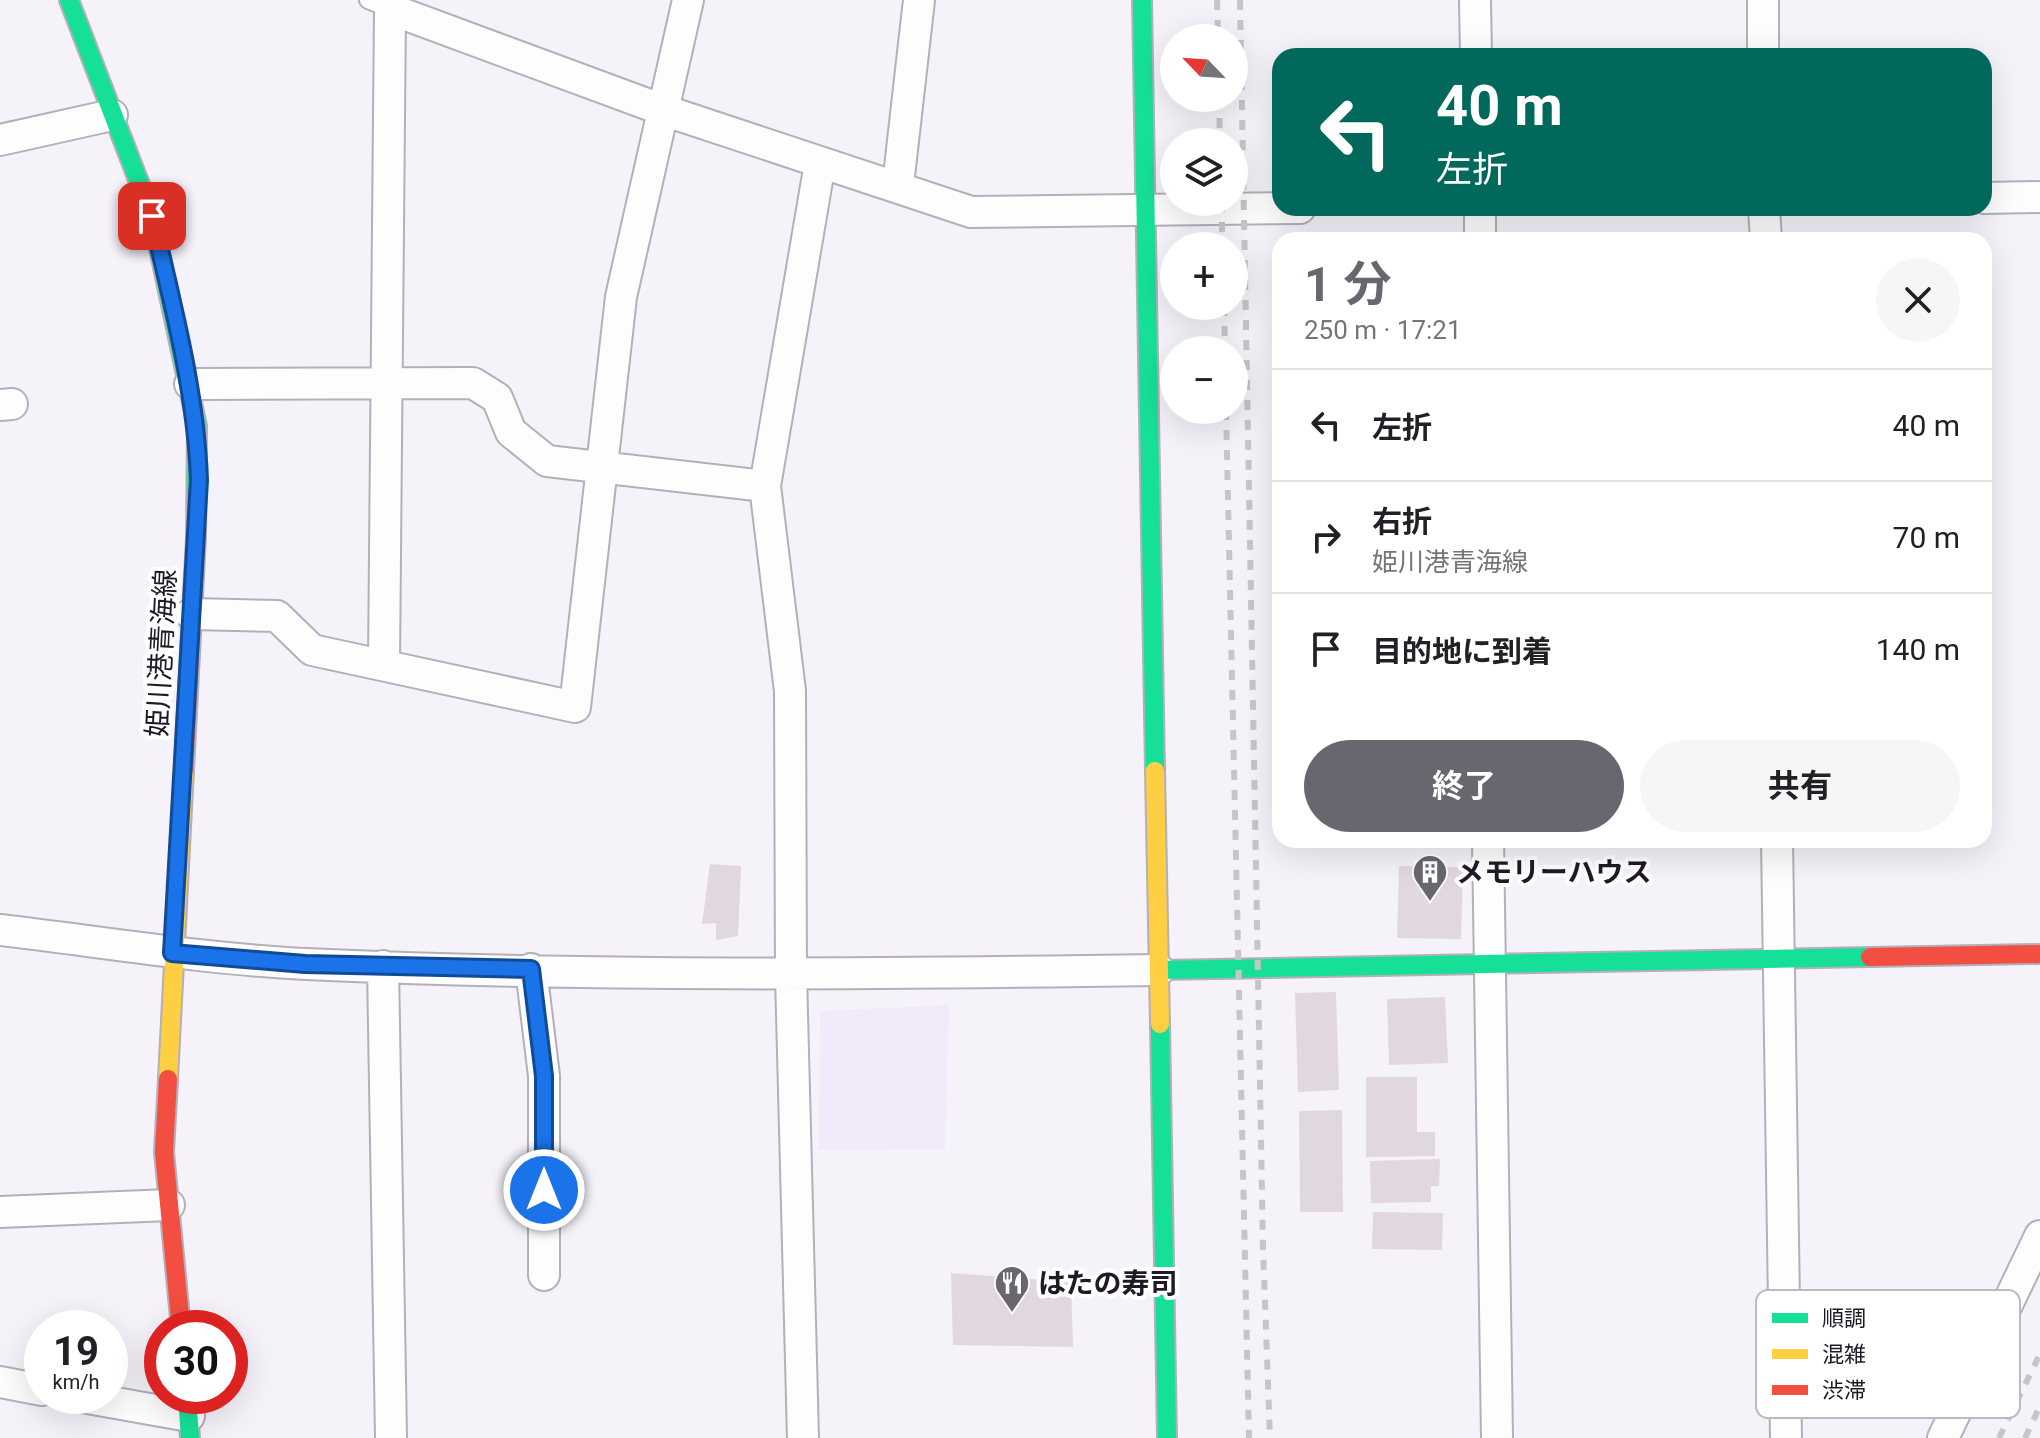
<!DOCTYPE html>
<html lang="ja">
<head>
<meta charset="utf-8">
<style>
  :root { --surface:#fff; --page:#f6f6f6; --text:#202124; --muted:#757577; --line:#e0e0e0; --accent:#6a6670 }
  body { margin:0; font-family:Roboto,"Noto Sans JP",sans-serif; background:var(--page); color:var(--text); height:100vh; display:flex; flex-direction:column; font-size:30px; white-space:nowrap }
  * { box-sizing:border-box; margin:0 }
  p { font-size:26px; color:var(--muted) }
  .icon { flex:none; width:44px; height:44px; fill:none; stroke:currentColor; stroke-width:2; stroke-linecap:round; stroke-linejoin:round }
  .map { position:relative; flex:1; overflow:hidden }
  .sheet { position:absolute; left:1272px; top:232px; width:720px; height:616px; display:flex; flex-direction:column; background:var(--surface); border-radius:24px; box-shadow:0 8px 32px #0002 }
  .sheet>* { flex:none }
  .top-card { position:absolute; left:1272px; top:48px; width:720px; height:168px; border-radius:24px; box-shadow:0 8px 32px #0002; background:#00695c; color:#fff; overflow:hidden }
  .needle { width:52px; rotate:295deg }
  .tools { position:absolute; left:1160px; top:24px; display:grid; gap:16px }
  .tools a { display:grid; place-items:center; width:88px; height:88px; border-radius:50%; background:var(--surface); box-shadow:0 8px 32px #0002; font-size:40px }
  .speed { position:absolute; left:24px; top:1310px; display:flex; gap:16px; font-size:40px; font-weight:700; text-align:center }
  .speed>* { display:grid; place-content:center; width:104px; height:104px; border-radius:50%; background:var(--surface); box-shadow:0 8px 32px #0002; line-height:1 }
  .speed small { font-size:20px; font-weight:400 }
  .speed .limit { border:12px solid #d22; background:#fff; color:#111 }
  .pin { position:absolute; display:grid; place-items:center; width:68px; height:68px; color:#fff; margin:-34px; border-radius:16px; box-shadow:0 4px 12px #0006 }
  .me { position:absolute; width:88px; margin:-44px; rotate:0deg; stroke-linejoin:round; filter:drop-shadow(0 0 6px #0008) }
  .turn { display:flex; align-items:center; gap:28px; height:168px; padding:0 32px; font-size:36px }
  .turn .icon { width:104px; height:104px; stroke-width:2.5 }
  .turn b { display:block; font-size:56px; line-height:68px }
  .round { display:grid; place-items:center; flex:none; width:84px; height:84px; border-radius:42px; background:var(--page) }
  .headline { display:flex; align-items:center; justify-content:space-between; height:136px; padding:0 32px }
  h1 { font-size:48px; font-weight:700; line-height:60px; color:var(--accent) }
  .button { display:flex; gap:16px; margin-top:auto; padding:16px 32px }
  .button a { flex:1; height:92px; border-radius:48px; background:var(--accent); color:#fff; font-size:32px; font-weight:700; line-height:92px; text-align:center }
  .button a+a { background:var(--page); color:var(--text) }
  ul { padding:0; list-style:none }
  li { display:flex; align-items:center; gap:24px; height:112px; padding:0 32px; border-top:2px solid var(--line) }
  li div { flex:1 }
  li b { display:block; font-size:30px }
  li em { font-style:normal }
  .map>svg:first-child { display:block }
  .built { fill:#f2eafb }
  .building { fill:#e0d7df }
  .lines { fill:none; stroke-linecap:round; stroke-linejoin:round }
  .lane-casing { stroke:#b4afb9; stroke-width:20 }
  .street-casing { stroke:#b4afb9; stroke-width:34 }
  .fast-casing { stroke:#b4afb9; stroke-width:22 }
  .slow-casing { stroke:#b4afb9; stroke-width:22 }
  .jam-casing { stroke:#b4afb9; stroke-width:22 }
  .lane { stroke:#fefdfe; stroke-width:16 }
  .street { stroke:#fefdfe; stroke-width:30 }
  .fast { stroke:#16e098; stroke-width:18 }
  .slow { stroke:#ffcf43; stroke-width:18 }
  .jam { stroke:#f24e42; stroke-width:18 }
  .rail { stroke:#c6c6c8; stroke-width:6; stroke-dasharray:10 10; stroke-linecap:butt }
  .route-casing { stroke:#114b97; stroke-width:20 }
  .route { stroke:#1a73e8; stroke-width:14 }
  .labels { text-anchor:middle; stroke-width:8; stroke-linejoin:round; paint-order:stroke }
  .street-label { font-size:28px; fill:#1f1a26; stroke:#fff }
  .poi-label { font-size:28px; font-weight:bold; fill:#1f1a26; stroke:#fff; text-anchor:start }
  .key { fill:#fff; stroke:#bcbabe; stroke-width:2 }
  .key-label { font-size:22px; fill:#1f1a26 }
</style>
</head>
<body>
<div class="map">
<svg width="2040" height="1438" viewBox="0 0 2040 1438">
  <rect width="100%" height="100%" fill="#f6f2fa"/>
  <!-- built -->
  <path class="built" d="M949,1005L945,1149L819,1150L820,1011Z"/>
  <!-- building -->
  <path class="building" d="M710,864L741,866L738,936L716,940V923L702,924Z
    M1399,866L1463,867L1461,939L1397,938Z
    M1336,992L1339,1090L1298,1092L1295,993Z
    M1445,997L1448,1063L1389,1065L1387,999Z
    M1366,1077H1417V1132H1435V1156L1366,1157Z
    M1342,1110L1343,1212H1300L1299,1111Z
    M1440,1159L1439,1186H1431V1202L1371,1203L1370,1161Z
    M1373,1212L1443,1213L1442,1250L1372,1249Z
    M951,1273L1071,1282L1073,1347L953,1345Z"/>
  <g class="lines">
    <!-- lane casing -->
    <g class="lane-casing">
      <path id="lane" d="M368,0L390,9"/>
    </g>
    <!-- street casing -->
    <g class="street-casing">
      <path id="street" d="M1475,0L1476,56
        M1763,0V56
        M0,140L112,115
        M898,185L919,0
        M1984,198L2040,197
        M1480,208V240
        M1764,208L1766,240
        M190,384L473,383L497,398L511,432L547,461L765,486
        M0,405L12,404
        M191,614L277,616L312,650L575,707L621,297L688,0
        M384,663L390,9L663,110L971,212L1300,208
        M1488,840L1497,1438
        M1777,840L1786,1438
        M0,930C102,942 204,959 306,964C590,977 875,974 1159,970
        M383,966L391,1438
        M531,969L544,1076V1275
        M0,1212L169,1205
        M0,1382L42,1390
        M76,1396L189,1416
        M803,1438L791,975L790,691L765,486L820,163
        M1943,1438L2040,1236"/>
    </g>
    <!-- fast casing -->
    <g class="fast-casing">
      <path id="fast" d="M69,0L152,216L197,426L196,537
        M1142,0L1155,771
        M1159,970L1870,957
        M1160,1024L1167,1438
        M187,1396L190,1438"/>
    </g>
    <!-- slow casing -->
    <g class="slow-casing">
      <path id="slow" d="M1155,771L1160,1024
        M168,1079L184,770"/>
    </g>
    <!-- jam casing -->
    <g class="jam-casing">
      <path id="jam" d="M184,770L196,537
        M1870,957L2040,954
        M168,1079L164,1152L181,1328"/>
    </g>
    <!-- lane -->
    <use href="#lane" class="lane"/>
    <!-- street -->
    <use href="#street" class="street"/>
    <!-- fast -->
    <use href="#fast" class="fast"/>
    <!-- slow -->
    <use href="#slow" class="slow"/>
    <!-- jam -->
    <use href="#jam" class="jam"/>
    <!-- rail -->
    <path class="rail" d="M1217,0L1218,38
      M1240,0L1263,1248L1270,1438
      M1219,98L1220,142
      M1222,202V246
      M1224,306L1225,350
      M1226,410L1249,1438
      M1999,1438L2040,1354
      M2025,1438L2040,1406"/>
  </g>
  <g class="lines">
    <!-- route casing -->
    <g class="route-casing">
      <path id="route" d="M152,216C172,303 196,390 199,480L172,953L305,964L531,969L544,1076V1190"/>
    </g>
    <!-- route -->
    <use href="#route" class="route"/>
  </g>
  <!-- icons -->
  <defs>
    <g id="building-pin" transform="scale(1.8)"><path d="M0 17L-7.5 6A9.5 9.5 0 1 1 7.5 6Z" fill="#6a6670" stroke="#fff"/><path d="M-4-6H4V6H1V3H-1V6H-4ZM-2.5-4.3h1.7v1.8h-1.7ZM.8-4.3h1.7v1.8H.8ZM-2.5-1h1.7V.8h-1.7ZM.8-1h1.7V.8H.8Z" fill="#fff"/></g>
    <g id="restaurant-pin" transform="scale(1.8)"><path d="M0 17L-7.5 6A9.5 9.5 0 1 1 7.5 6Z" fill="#6a6670" stroke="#fff"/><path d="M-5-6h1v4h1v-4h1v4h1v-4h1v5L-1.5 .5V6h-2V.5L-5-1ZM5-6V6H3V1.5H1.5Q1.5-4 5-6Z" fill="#fff"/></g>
  </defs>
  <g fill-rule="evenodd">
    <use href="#building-pin" x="1430" y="872"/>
    <use href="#restaurant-pin" x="1012" y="1283"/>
  </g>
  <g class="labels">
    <!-- street labels -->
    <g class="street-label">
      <text transform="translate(161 653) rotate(-87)" y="10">姫川港青海線</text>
    </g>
    <!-- poi labels -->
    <g class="poi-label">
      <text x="1456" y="882">メモリーハウス</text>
      <text x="1038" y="1293">はたの寿司</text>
    </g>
  </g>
  <!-- legend -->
  <rect x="1756" y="1290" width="264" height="128" rx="12" class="key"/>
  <rect x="1772" y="1313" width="36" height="10" fill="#16e098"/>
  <rect x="1772" y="1349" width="36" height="10" fill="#ffcf43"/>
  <rect x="1772" y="1385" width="36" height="10" fill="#f24e42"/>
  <g class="key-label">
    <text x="1822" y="1326">順調</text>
    <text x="1822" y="1362">混雑</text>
    <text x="1822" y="1398">渋滞</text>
  </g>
</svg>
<div class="tools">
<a><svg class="needle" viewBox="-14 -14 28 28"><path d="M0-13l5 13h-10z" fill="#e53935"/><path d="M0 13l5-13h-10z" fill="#757577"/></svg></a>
<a><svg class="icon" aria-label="layers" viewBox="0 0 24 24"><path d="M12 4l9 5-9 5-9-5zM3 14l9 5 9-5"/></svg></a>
<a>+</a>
<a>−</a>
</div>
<div class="speed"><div>19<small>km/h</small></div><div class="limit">30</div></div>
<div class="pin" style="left:152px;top:216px;background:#d93025"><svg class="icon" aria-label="arrive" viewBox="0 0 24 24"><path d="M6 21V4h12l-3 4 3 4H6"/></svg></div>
<svg class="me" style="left:544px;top:1190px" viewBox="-20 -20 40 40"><circle r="17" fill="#1a73e8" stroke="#fff" stroke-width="3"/><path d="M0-11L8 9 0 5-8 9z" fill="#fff"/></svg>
<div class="top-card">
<div class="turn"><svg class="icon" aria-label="left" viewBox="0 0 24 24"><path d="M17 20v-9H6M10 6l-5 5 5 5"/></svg><div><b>40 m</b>左折</div></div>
</div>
<section class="sheet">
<div class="headline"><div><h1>1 分</h1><p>250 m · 17:21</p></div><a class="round"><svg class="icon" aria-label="close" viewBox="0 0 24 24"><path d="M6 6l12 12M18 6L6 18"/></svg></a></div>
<ul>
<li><svg class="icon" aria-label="left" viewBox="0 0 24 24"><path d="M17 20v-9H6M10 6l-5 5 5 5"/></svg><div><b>左折</b></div><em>40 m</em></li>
<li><svg class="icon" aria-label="right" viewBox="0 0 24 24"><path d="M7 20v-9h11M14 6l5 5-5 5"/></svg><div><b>右折</b><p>姫川港青海線</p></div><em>70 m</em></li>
<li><svg class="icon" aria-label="arrive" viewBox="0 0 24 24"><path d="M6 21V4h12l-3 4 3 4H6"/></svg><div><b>目的地に到着</b></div><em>140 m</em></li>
</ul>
<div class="button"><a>終了</a><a>共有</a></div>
</section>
</div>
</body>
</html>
